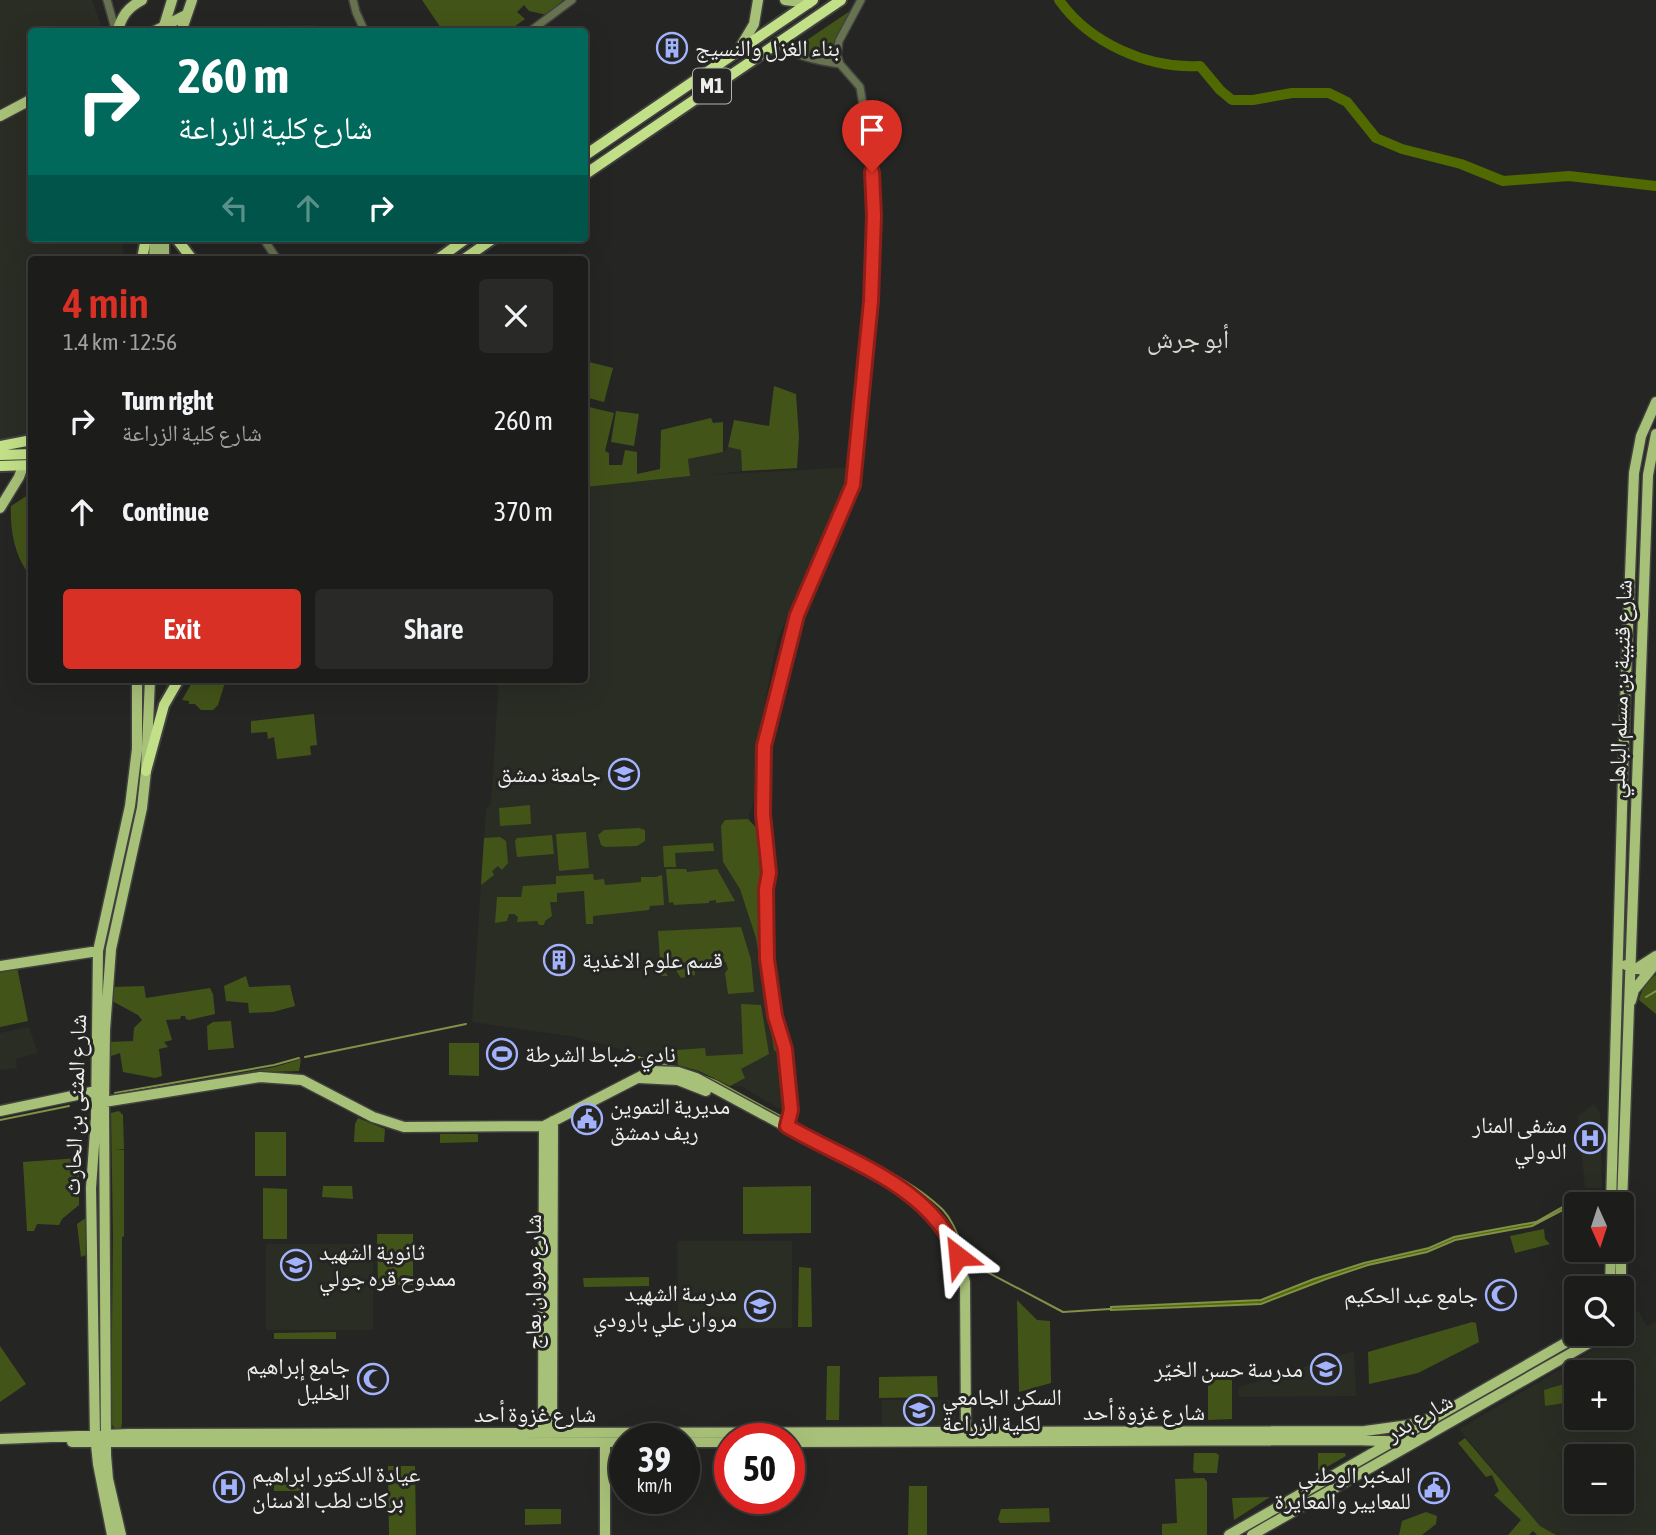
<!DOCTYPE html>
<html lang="en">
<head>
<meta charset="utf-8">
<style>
  :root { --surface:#1c1c1a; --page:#292927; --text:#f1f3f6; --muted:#a0a1a2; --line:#3a3a39; --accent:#d93025 }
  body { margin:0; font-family:"Asap Condensed","Noto Naskh Arabic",sans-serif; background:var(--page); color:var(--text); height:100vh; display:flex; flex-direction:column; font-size:26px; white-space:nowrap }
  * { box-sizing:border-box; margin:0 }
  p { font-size:23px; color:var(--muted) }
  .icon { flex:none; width:38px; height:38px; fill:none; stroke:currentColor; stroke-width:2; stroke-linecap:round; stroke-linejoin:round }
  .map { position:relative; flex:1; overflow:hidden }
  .panel { position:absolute; left:28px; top:256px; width:560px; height:427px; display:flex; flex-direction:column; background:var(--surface); border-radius:7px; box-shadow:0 7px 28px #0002,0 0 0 2px var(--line) }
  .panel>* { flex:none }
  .banner { position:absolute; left:28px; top:28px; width:560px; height:214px; border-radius:7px; box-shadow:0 7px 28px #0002,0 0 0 2px var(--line); background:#00695c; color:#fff; overflow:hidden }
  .needle { width:46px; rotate:177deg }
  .controls { position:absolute; left:1564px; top:1192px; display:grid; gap:14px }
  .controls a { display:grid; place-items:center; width:70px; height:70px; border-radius:7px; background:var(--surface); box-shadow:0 7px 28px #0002,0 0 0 2px var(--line); font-size:35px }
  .speed { position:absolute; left:609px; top:1423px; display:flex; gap:14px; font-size:35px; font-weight:700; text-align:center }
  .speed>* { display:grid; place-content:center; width:91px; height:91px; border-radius:50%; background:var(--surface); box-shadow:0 7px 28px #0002,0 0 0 2px var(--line); line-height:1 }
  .speed small { font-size:18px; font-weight:400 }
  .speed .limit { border:10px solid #d22; background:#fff; color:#111 }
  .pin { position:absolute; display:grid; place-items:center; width:60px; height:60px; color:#fff; margin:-72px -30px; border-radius:50% 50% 50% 0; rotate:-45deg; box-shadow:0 0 7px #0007 }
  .pin .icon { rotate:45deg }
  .me { position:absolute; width:77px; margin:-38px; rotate:331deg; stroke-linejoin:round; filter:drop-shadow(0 0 5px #0008) }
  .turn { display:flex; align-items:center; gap:24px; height:147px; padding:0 35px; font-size:32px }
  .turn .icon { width:91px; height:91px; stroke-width:2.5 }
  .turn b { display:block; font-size:49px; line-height:60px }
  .lanes { display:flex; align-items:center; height:66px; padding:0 35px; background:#0003; justify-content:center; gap:35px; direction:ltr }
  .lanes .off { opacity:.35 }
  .round { display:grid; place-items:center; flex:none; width:74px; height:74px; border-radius:7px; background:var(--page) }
  .headline { display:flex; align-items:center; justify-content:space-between; height:119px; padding:0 35px }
  h1 { font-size:42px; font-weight:600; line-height:52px; color:var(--accent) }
  .action { display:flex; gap:14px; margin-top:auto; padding:14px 35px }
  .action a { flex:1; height:80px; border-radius:7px; background:var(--accent); color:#fff; font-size:28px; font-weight:600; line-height:80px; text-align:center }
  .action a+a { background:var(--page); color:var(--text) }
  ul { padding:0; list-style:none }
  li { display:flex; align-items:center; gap:21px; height:91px; padding:0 35px }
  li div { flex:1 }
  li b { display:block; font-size:26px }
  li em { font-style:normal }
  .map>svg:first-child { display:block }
  .built { fill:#292d24; fill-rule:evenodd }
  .green { fill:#435419 }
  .water { fill:#516901; stroke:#809148; stroke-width:2 }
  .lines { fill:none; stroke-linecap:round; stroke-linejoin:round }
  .stream { stroke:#809148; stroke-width:2 }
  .river { stroke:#516901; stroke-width:10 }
  .minor-casing { stroke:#41423f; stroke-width:10 }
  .major-casing { stroke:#41423f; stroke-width:13 }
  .highway-casing { stroke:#41423f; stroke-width:14 }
  .minor { stroke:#677350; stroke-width:7 }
  .major { stroke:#a8c178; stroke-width:10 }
  .highway { stroke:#c2e087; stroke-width:10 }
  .route-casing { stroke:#8d1f18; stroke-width:18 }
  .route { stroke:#d93025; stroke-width:12 }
  .labels { text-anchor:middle; stroke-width:6; stroke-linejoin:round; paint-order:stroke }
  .shield { fill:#252623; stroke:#b2b3b0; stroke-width:2 }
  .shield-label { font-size:21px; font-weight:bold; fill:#eeefed }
  .poi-label { font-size:23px; fill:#eeefed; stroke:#252623; text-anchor:start }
  .street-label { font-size:23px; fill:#eeefed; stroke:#252623 }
  .quarter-label { font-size:26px; fill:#d4d6d1; stroke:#252623 }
</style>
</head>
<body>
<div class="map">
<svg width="1656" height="1535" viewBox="0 0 1656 1535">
  <rect width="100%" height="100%" fill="#252623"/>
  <!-- built -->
  <path class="built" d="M0,0H92L100,22V31L32,32V238H122L124,255L123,259H32L31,435L24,439L0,442Z
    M315,25L319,31H251L250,26Z
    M728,447L741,450L742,471L712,475L852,467L777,641L756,748L754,800L749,815L750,821L760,836L763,874L760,895L762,937L769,993L784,1088L783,1111L741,1086H730L699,1071L576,1037L472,1022L486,809L491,804L499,679H584L585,487L689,476L688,459L723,452Z
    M29,1027L38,1053L16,1059L17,1068L0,1070V1033Z
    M1594,1104L1600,1113L1602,1188H1585L1578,1116Z
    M677,1241H792V1328H678Z
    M266,1244H373V1330H266Z
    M1639,1312L1647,1326L1656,1321V1535H1554L1540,1526L1459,1429L1598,1347L1628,1336L1625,1316ZM1577,1372H1622V1418H1577ZM1577,1456H1622V1502H1577Z
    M1354,1351L1356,1396L1239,1397V1387Z
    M882,1400H956V1425H882Z"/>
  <!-- green -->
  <path class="green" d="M422,0H563L547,15L529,11L524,5L517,12L525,19L507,32L443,31Z
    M850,11L830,58L797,51L795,48Z
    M585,361L613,368L604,402L585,397Z
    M774,386L796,394L799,437L797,468L742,471L741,450L728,447L734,420L769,426Z
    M585,406L614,413L605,451L609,453V465H622L625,450L637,452V474L660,469L661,430L711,418L713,423L723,422V452L688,459L690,476L585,487Z
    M616,411L639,414L634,446L611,442Z
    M31,493V569L26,570C14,552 10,528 11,506Z
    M194,679H226L218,705L213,710H201L195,704H189V701L182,700Z
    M314,714L317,745L310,746L311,755L277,759L274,737L268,739L267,732L251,733V721Z
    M530,805L531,824L500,826L499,808Z
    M748,819C753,824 758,829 760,836C767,863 759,891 761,918C763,964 771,1009 779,1054L774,1050L756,938L740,889L723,862L721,826L725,820Z
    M639,828L645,830V841L637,846L605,847L601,845L598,835L604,830Z
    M586,832L589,868L559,871L556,834Z
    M552,835L554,854L517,857L515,841L517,838Z
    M500,837L506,841L508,863L502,870L498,866L492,871L494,875L481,885L484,838Z
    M713,843L714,851L675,853L676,867H664L663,846Z
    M666,869H686L687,872L717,869L735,901L716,903V900L709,901V903L674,905L673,902L669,903Z
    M593,874L594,880L604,879L605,885L641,882V877H656L662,875L664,905L650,906L649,910L593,916V924H586L584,891L557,893V902H550L552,916L545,921L544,925H539L537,921L517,922L518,917L514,914H509L507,921L495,923L497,897H521L523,886L556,884V876Z
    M741,927L751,960L754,992L728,994L725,973L728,969L726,962L694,965L695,975L681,978L670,961L662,968L668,976H661L658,931Z
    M17,967L28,1021L0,1027V971Z
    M1656,975V1014L1639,1000C1642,989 1646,981 1656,975Z
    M246,976L249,987L290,985L295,1006L273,1012L249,1013L248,1003L226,1001L224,986Z
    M144,986L146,998L210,988L213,994L215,1014L189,1020L186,1019L185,1016H181L180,1019L166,1020L172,1040L164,1042L168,1047L159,1049L162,1076L155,1078L123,1072L120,1053L108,1057V1042L133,1041L134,1028L142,1020L138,1015L112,1001V987Z
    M741,1004L761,1005L769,1054L741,1069L745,1078L730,1086L699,1071L678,1065L677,1050L705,1048L706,1056L743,1054Z
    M231,1021L234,1048L208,1050L207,1026L213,1022Z
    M449,1043H479V1076L449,1075Z
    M301,1059L299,1071L268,1072L115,1095L275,1067Z
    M119,1111L123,1115L124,1149L115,1150H124V1236L122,1237V1423L121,1429H115L111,1423L113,1236L111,1113Z
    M358,1118L385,1129L384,1142H354L355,1124Z
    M255,1132H286V1176H255Z
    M440,1134H478V1142L440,1143Z
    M79,1158V1205L62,1219L59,1225L37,1224L34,1231H27L23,1162Z
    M323,1186H352L353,1199L322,1197Z
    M811,1186V1233L743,1234V1187Z
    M263,1188L287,1189V1239H263Z
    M87,1217L86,1255L81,1257L77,1224Z
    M1544,1229L1545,1239L1550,1244L1515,1253L1510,1236Z
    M377,1234H413V1285H378Z
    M799,1267L811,1268L812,1327H798Z
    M649,1277V1286L584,1287L583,1278Z
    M1017,1300L1037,1320L1050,1321L1051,1383L1019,1392Z
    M1472,1322L1476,1323L1479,1342L1418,1373L1369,1384L1368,1352Z
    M336,1332V1339H274V1333Z
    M0,1346L26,1384L0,1402Z
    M827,1366H840L839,1420H826Z
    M1232,1369V1419L1208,1420V1378Z
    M937,1376L938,1397L879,1398V1377Z
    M1577,1380V1401L1545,1406L1544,1390Z
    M1465,1438L1540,1526L1556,1535H1537L1533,1531L1529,1535H1508L1521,1520L1494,1495L1499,1491L1492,1475L1486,1477L1458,1443Z
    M1194,1453H1216L1219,1455L1217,1473H1195L1193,1470Z
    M1318,1453H1345L1346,1456L1318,1472Z
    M388,1466H415L416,1535H389Z
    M1204,1478L1207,1482V1535H1162V1524L1177,1523L1175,1479Z
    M274,1481H305V1491H274Z
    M909,1486H927V1535H908Z
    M1270,1497L1234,1520L1232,1498Z
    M1049,1508L1050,1522L1000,1523L998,1519L1001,1509Z
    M525,1509H561V1524L525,1525Z
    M1426,1512L1437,1516L1436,1524L1422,1535H1399L1402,1521Z"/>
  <!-- water -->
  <path class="water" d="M1575,1200L1576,1203L1532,1226L1455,1240L1427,1252L1368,1265L1326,1279L1261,1304L1111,1310V1307L1261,1300L1314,1279L1364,1263L1429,1248L1454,1237L1536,1222Z"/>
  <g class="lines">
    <!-- stream -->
    <path class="stream" d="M1646,997L1656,991
      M634,1056L652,1061
      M305,1057L466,1024
      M663,1064L676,1067
      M701,1075L716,1081L784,1118
      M115,1093L274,1065L299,1058
      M0,1120L69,1106
      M794,1124C839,1147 908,1175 943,1210C957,1225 960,1246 970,1263L1063,1312L1110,1309"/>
    <!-- river -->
    <path class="river" d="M1059,0C1089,43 1148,69 1200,66L1220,90L1232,100H1253L1292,93H1329L1347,102L1376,138L1402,149L1461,164L1503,181L1569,176L1656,186"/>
    <!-- minor casing -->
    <g class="minor-casing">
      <path id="minor" d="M107,0L116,32
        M353,0L356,12L365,32
        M529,32L572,0
        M776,44C796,56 816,61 840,64
        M263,238L277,259
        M786,1130L791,1110L785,1049L775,1016L767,959L766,889L769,873L763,814L764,746L797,615L853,485L857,455L871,301L874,216L872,160L860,87L840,64L837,55L839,41L861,0"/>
    </g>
    <!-- major casing -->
    <g class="major-casing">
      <path id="major" d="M785,0L809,3
        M164,26L172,0
        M117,32C122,16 127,8 142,0
        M153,32L186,15
        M181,32L192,0
        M738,51L754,24L758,0
        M0,116L32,99
        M154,259L155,238
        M164,259V238
        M0,508L19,477L23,466
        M1626,965L1642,970L1656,965
        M0,966L98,951
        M1639,967L1656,956
        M1631,1001L1634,990L1652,968
        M639,1078L678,1080L706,1091
        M104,1102L260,1077L302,1080L373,1117L404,1127L544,1126L651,1071L678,1072L696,1078L905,1191L935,1217L949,1235L955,1249L965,1282L966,1432
        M0,1111L96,1091
        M1611,1204L1625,703L1634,473L1641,436L1656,402
        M1622,1204L1648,475L1656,434
        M1610,1288L1611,1250
        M1621,1288V1250
        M543,1437L544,1126
        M552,1438L553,1121
        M0,1439L129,1434L1365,1431L1409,1425L1435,1417
        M72,1442H625
        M684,1442H730
        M789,1442L1354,1440L1414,1442
        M112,1535L98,1464L95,1435L91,1188L96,1117L98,951L130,806L137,749V679
        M121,1535L108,1479L106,1455L104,1102L105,1030L111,949L142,808L146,771L150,679
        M605,1535V1442
        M1229,1535L1581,1334
        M1252,1535L1605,1334"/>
    </g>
    <!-- highway casing -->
    <g class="highway-casing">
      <path id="highway" d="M584,156L813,0
        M584,175L841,0
        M176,238L192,259
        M142,259L146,238
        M438,259L467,238
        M464,259L494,238
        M0,446L32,440
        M0,455L32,454
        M0,466L32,465
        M146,771L164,705L179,679"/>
    </g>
    <!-- minor -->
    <use href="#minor" class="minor"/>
    <!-- major -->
    <use href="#major" class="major"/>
    <!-- highway -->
    <use href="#highway" class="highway"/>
  </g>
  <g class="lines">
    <!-- route casing -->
    <g class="route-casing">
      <path id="route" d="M872,172L874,216L871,301L853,485L797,615L764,746L763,814L769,873L766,889L767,959L775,1016L785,1049L791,1110L787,1126C848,1162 930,1185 958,1256"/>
    </g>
    <!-- route -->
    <use href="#route" class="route"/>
  </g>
  <!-- icons -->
  <defs>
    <g id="building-ring" transform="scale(1.575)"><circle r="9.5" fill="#252623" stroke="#a2b2fd" stroke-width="1.5"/><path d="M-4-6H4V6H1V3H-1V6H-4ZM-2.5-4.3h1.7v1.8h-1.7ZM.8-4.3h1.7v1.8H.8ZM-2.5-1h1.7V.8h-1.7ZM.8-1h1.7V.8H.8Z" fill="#a2b2fd"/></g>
    <g id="university-ring" transform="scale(1.575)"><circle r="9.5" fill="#252623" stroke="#a2b2fd" stroke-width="1.5"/><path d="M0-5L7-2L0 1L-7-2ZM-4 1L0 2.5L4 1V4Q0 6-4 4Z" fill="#a2b2fd"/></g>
    <g id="stadium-ring" transform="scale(1.575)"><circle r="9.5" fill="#252623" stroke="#a2b2fd" stroke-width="1.5"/><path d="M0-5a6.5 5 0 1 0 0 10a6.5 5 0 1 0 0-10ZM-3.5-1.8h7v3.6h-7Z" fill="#a2b2fd"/></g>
    <g id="civic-ring" transform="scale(1.575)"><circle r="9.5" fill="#252623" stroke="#a2b2fd" stroke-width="1.5"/><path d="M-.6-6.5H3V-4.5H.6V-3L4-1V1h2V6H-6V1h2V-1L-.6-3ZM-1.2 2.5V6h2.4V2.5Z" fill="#a2b2fd"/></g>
    <g id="hospital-ring" transform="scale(1.575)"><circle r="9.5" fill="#252623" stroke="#a2b2fd" stroke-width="1.5"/><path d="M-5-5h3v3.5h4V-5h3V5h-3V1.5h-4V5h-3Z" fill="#a2b2fd"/></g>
    <g id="school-ring" transform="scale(1.575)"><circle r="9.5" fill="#252623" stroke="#a2b2fd" stroke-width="1.5"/><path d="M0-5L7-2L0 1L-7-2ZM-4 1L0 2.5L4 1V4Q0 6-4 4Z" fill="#a2b2fd"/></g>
    <g id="mosque-ring" transform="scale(1.575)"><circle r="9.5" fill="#252623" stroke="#a2b2fd" stroke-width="1.5"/><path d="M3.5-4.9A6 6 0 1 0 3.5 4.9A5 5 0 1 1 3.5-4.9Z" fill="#a2b2fd"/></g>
  </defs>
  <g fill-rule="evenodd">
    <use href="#building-ring" x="672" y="48"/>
    <use href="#university-ring" x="624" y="774"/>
    <use href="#building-ring" x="559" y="960"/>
    <use href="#stadium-ring" x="502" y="1054"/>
    <use href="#civic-ring" x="587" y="1119"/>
    <use href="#hospital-ring" x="1590" y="1138"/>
    <use href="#school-ring" x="296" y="1265"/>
    <use href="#mosque-ring" x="1501" y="1295"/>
    <use href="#school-ring" x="760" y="1306"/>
    <use href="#school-ring" x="1326" y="1369"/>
    <use href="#mosque-ring" x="373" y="1379"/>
    <use href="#university-ring" x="919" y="1410"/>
    <use href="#hospital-ring" x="229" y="1487"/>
    <use href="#civic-ring" x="1434" y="1488"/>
  </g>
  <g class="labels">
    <!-- shield labels -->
    <rect class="shield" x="693" y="68.5" width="38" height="35" rx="5"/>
    <g class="shield-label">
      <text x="712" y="93">M1</text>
    </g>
    <!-- poi labels -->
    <g class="poi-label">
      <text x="695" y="56">بناء الغزل والنسيج</text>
      <text x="601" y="782" text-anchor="end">جامعة دمشق</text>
      <text x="582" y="968">قسم علوم الاغذية</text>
      <text x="525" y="1062">نادي ضباط الشرطة</text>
      <text x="610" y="1114">مديرية التموين<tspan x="610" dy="26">ريف دمشق</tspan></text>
      <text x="1567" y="1133" text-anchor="end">مشفى المنار<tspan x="1567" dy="26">الدولي</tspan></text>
      <text x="319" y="1260">ثانوية الشهيد<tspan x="319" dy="26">ممدوح قره جولي</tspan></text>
      <text x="737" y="1301" text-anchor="end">مدرسة الشهيد<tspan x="737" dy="26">مروان علي بارودي</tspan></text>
      <text x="1478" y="1303" text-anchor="end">جامع عبد الحكيم</text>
      <text x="350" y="1374" text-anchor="end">جامع إبراهيم<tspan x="350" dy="26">الخليل</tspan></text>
      <text x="1303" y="1377" text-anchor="end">مدرسة حسن الخيّر</text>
      <text x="942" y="1405">السكن الجامعي<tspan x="942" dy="26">لكلية الزراعة</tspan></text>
      <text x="252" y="1482">عيادة الدكتور ابراهيم<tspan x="252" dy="26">بركات لطب الاسنان</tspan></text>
      <text x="1411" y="1483" text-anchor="end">المخبر الوطني<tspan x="1411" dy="26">للمعايير والمعايرة</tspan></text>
    </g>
    <!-- street labels -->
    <g class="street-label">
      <text transform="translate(1620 689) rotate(-88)" y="8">شارع قتيبة بن مسلم الباهلي</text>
      <text transform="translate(75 1105) rotate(-88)" y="8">شارع المثنى بن الحارث</text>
      <text transform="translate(533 1282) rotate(-90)" y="8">شارع مروان بعاج</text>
      <text x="1144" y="1420">شارع غزوة أحد</text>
      <text x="535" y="1422">شارع غزوة أحد</text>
      <text transform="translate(1419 1417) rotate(-30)" y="8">شارع بدر</text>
    </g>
    <!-- quarter labels -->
    <g class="quarter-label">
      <text x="1188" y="348">أبو جرش</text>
    </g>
  </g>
</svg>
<div class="controls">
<a><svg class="needle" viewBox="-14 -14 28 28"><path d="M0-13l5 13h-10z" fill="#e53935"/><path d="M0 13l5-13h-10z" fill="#a0a1a2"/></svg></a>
<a><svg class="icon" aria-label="search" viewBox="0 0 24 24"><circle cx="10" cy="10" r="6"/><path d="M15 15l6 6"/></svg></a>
<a>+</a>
<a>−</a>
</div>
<div class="speed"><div>39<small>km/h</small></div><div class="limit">50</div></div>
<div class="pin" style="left:872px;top:172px;background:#d93025"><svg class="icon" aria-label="arrive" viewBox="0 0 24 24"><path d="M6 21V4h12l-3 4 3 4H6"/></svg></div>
<svg class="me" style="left:958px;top:1256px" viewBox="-20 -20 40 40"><path d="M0-17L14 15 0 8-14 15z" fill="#d93025" stroke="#fff" stroke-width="4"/></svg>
<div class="banner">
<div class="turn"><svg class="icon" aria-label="right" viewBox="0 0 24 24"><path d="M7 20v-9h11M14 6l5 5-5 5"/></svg><div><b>260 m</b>شارع كلية الزراعة</div></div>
<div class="lanes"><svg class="icon off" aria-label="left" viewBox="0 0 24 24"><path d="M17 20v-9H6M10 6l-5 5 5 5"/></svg><svg class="icon off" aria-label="ahead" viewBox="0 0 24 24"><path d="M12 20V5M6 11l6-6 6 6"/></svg><svg class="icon" aria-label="right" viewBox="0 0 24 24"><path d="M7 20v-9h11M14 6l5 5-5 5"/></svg></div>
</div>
<section class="panel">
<div class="headline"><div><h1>4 min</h1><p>1.4 km · 12:56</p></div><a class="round"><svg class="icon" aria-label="close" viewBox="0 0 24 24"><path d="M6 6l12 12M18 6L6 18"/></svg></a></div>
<ul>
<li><svg class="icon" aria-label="right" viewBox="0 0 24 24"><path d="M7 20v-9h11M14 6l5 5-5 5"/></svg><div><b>Turn right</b><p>شارع كلية الزراعة</p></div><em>260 m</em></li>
<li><svg class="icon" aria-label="ahead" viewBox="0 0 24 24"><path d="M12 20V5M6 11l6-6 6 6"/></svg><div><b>Continue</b></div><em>370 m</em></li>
</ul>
<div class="action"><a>Exit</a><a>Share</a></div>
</section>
</div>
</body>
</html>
